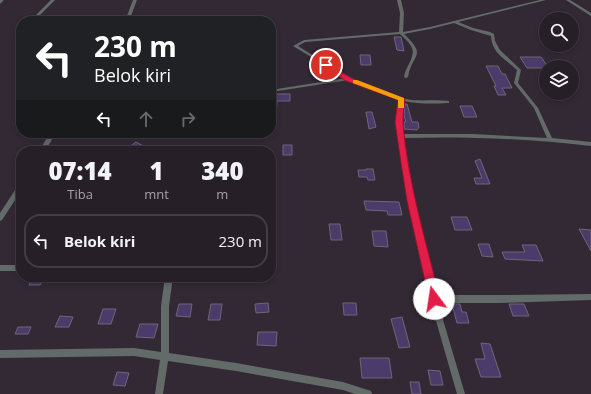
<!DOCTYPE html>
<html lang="id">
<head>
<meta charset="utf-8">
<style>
  :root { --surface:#261f28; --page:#2e2730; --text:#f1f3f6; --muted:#a4a2a8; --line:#423d45 }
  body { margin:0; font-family:"Open Sans",sans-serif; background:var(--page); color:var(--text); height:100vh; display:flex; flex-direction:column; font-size:15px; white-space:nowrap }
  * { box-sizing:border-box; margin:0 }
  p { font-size:13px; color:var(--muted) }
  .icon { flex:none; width:22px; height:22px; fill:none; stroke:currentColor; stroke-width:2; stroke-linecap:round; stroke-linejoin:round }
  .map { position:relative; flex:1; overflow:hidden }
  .details { position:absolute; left:16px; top:146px; width:260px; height:136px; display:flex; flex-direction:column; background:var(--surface); border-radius:16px; box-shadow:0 2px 6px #0003,0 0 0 1px var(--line) }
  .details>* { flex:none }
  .hud { position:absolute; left:16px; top:16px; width:260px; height:122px; border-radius:16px; box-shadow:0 2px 6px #0003,0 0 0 1px var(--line); background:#202124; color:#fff; overflow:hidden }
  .fabs { position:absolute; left:539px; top:12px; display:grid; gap:8px }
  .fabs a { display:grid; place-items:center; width:40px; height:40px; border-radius:50%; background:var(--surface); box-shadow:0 2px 6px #0003,0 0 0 1px var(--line); font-size:20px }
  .pin { position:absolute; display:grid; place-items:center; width:34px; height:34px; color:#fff; margin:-17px; border:2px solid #fff; border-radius:50%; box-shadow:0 1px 4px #0007 }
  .me { position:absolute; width:44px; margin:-22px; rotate:346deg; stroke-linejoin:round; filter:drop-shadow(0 0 3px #0008) }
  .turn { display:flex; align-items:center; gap:14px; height:84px; padding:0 12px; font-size:18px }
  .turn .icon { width:52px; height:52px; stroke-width:2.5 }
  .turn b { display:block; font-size:28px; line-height:34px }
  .lanes { display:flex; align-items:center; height:38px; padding:0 12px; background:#0003; justify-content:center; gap:20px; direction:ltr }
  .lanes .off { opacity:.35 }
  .eta { display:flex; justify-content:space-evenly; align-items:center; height:68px; text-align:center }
  .eta b { font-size:24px; font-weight:800; line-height:28px }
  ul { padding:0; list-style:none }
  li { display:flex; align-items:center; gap:12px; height:54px; margin:0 8px 6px; padding:0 4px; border:2px solid var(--line); border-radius:16px }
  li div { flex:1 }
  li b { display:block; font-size:15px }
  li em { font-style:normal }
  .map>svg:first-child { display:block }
  .building { fill:#4b3b6b; stroke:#6c6777 }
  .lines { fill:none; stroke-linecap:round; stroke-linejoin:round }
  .street { fill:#636b68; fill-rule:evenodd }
  .route { fill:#e11d48; stroke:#92132f }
  .slow { fill:#f59e0b }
</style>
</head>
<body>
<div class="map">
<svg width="591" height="394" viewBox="0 0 591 394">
  <rect width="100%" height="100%" fill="#322935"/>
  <!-- building -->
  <path class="building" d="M394,37H401L404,51L397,50Z
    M360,55H370L371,65H361Z
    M520,57H541L548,67L546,68H527Z
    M486,66H498L502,74H505L512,88H502L506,95H498L494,86H496Z
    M277,94H290V101H277L276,115H272L271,95Z
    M405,104H407L412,122H418L419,127L417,130L404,129V122H406L404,116Z
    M460,106H472L477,117H464Z
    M366,112H372L376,127L369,129Z
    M136,142L152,151H124Z
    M283,145H292V155H283Z
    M480,159L490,184H476L474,178H482L475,161Z
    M366,169H373L375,180H368L367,177H359L358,170H366Z
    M364,201L399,202L402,215H388L387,211L366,210Z
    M451,217H467L472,230H455Z
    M329,224H340L342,240H331Z
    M579,229L591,230V251Z
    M372,231H386L388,247L374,246Z
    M478,244H489L493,257L482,256Z
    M522,245H536L543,261L505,259L502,252H525Z
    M33,277H44L40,285H29Z
    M268,303L269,312L256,313L255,304Z
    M343,303H356L357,315H344Z
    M179,304H192L190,317L176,316Z
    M211,304H222L220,320H208Z
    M448,304H460L462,312H466L469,323H457L453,308H449Z
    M509,304H524L529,316H513Z
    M103,309H116L111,324H98Z
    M60,316L73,317L69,327H55Z
    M402,317L410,347L399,348L391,319Z
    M140,324H158L154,338L136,337Z
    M18,327H31L28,334H15Z
    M258,332H277L276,346L257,345Z
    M481,343L490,344L501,377H481L475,359H485Z
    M360,358H389L392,378H362Z
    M428,370L440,371L443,385H431Z
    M117,372L129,373L125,386L113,385Z
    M410,382H419L421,394H412Z"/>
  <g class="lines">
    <!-- street -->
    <path class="street" d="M0,0H4L0,4Z
      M51,0H55L34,21H30Z
      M133,0H137L129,21H125Z
      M397,0H401L404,13L403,32L430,27L540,0H546L458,22L473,28L490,32L494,34L495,41L500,50L521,70L518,83L538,108L552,138L591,142V146C529,139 467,136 404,138L418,218L437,295H499L591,294V300L499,303H438L465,394H457L430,300L412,218L396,123L400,100L371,90L349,80L271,92V90L346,78L293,46L304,40L399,32L400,13ZM454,23L471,30L491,36C492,54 505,58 517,70L514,83L534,108L547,138L472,134H403L402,123L404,101C418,104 433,104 447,103H449V101C434,99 420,102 406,99C366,89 332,67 298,46L305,42L400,34C404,38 409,42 411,46C417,56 405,67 404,77L406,78L408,77C412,53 428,57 404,34L430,29Z
      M566,0H570L591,13V16Z
      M20,30H21V34L18,33Z
      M50,133H56L45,151H39Z
      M19,184H21V191L2,220L0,221V213Z
      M0,265H21V271H0Z
      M165,277H173L169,306V353L236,363L343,382L371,391L372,394H355L343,390L236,371L168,361L163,394H155L160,360L134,356L0,358V350L134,348L161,352V306Z"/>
  </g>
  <!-- route -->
  <path class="route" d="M326,63L351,78L405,99C404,107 403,116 403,124C408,183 426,241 440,299L438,302L434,304L430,302L429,299L407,201L401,163L395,122L398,100L346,81L324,67V64Z"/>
  <!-- slow -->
  <path class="slow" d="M353,80H357L404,98V108H398V100L353,83Z"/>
</svg>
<div class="fabs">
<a><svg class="icon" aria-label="search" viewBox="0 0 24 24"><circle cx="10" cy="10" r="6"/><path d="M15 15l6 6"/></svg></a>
<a><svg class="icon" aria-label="layers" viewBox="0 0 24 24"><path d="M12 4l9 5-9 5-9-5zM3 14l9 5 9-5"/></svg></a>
</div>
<div class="pin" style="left:326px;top:65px;background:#d93025"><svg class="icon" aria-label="arrive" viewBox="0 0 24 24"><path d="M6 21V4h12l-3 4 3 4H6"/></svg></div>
<svg class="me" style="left:434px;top:299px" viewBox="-20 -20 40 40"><circle r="19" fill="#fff"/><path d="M0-13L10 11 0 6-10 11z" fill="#e11d48"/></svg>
<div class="hud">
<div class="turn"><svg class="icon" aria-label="left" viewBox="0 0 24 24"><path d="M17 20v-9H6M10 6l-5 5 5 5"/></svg><div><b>230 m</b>Belok kiri</div></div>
<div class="lanes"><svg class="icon" aria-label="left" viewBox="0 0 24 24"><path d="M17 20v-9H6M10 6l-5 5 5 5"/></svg><svg class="icon off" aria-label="ahead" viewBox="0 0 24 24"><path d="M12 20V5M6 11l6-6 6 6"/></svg><svg class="icon off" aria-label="right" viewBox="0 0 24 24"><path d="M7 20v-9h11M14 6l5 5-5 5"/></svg></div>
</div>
<section class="details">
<div class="eta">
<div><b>07:14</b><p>Tiba</p></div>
<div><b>1</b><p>mnt</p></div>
<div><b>340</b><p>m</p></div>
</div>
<ul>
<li><svg class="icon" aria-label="left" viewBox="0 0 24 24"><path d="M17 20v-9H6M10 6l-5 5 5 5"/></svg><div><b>Belok kiri</b></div><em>230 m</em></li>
</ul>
</section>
</div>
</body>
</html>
